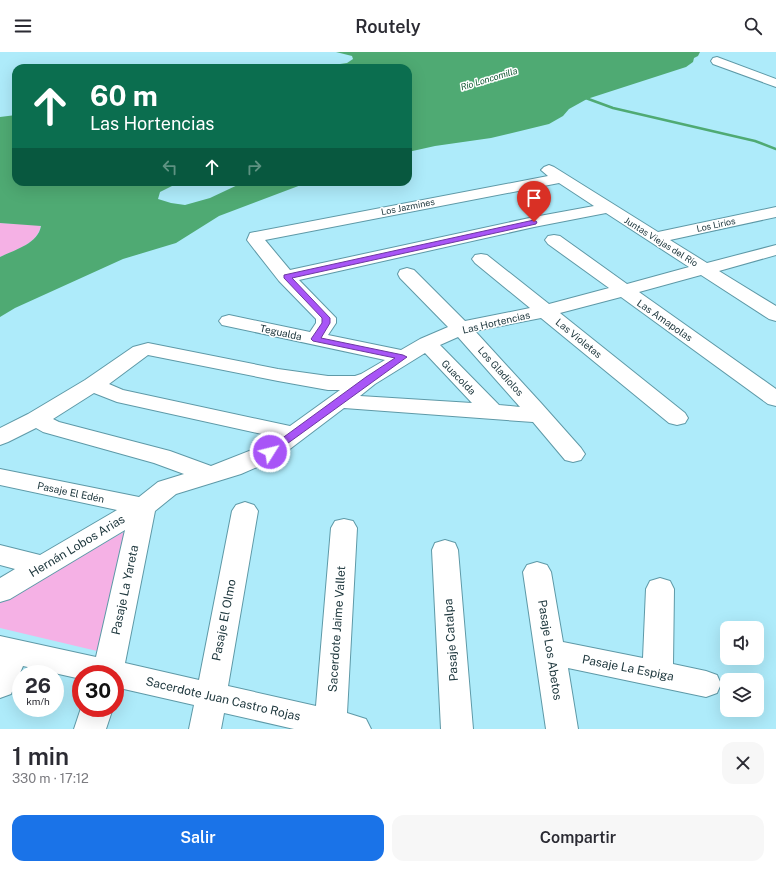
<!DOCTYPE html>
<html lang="es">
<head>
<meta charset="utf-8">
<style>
  :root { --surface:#fff; --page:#f7f7f7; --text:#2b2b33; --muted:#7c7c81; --accent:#1a73e8 }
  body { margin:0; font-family:"Public Sans",sans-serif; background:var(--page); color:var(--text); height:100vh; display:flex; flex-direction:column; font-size:15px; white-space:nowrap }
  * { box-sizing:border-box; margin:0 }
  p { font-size:13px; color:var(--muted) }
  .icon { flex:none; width:22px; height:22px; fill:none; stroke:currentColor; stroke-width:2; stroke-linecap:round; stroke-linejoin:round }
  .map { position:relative; height:677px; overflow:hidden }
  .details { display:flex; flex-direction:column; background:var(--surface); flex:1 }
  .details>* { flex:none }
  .banner { position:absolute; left:12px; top:12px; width:400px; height:122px; border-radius:12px; box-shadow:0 4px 16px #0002; background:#0b6e4f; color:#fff; overflow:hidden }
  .fabs { position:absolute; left:720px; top:569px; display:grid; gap:8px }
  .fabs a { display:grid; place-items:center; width:44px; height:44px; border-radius:8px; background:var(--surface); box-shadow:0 4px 16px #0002; font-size:20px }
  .speed { position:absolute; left:12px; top:613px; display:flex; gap:8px; font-size:20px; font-weight:700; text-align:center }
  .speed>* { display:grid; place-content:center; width:52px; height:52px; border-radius:50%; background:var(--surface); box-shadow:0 4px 16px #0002; line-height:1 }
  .speed small { font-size:10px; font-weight:400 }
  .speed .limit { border:6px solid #d22; background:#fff; color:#111 }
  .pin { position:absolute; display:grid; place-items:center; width:34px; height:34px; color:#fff; margin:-41px -17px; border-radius:50% 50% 50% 0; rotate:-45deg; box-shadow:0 0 4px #0007 }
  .pin .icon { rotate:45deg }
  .me { position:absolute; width:44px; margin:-22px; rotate:54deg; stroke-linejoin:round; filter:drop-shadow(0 0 3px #0008) }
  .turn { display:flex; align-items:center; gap:14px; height:84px; padding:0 12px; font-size:18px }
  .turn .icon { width:52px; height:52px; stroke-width:2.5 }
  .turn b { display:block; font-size:28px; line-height:34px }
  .lanes { display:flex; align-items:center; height:38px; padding:0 12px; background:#0003; justify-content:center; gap:20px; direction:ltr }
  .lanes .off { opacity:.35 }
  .round { display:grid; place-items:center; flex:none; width:42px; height:42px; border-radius:12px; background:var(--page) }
  .head { display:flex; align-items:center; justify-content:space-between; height:68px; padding:0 12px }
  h1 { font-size:24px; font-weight:600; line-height:30px }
  .primary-button { display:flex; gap:8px; margin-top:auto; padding:8px 12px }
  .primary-button a { flex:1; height:46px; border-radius:12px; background:var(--accent); color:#fff; font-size:16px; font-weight:600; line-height:46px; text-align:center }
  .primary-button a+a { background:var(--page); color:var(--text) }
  header { display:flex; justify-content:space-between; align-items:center; height:52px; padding:0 12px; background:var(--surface); font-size:18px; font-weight:600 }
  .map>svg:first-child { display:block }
  .green { fill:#f5b1e5 }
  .water { fill:#4faa73 }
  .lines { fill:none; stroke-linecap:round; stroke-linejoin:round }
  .stream { stroke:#4faa73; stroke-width:2.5 }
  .minor-casing { stroke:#5e99a7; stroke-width:2 }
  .minor { fill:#fff; fill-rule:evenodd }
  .route { fill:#a855f7; stroke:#6d37a1 }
  .labels { text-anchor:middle; stroke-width:3; stroke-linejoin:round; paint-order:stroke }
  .far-water-label { font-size:9px; font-style:italic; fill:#105531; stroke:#fff }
  .far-street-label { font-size:9px; fill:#20393f; stroke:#fff }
  .street-label { font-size:10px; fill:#20393f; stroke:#fff }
  .near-street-label { font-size:12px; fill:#20393f; stroke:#fff }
</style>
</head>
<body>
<header><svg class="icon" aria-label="menu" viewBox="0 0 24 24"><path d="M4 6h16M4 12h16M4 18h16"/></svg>Routely<svg class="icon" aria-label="search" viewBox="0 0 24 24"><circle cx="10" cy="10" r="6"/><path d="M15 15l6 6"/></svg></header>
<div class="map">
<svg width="776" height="677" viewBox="0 0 776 677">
  <rect width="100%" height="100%" fill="#aeebfa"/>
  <!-- green -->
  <path class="green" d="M0,171L41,173C38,192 15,198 0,205Z
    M134,474L97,599L0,576V551Z"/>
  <!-- water -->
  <path class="water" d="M336,0H700L698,4L694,6L693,10L686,15L587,47L569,57L563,64L549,72L491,86L435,94L408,100V16H312L347,11L353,7L352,4Z
    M16,63V130H180L160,140L158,147L171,151L185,153L210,146L244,130H309L219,164L176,191L123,207L15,256L0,265V205C14,198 38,192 41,174L0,171V65Z"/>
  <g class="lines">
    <!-- stream -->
    <path class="stream" d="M583,45L613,56L755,89L776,97"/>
    <!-- minor casing -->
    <g class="minor-casing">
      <path id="minor" d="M717,5L776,27V35L713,12L711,9L713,6Z
        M549,113L554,115L658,180L776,155V165L670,188L707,211L776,193V203L719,219L776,254V269L769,267L701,223L639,240L776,337V354L768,352L621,245L560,261L685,361L688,366L685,371L677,373L669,371L541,266L475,279L541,351L581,396L585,402L581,408L573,410L565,408L533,370L344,356L278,406L241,422L176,442L155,459L125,611L199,628L232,459L236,453L245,450L254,453L258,459L228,634L316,654L331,476L335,469L344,467L353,469L357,476L347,661L366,667L371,677H294L224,661L221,677H189L194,653L115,635V622H81V627L23,614L11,642L0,646V584L96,605L125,478L10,547L0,550V526L15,517L0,513V493L40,503L117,458L0,433V417L139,445L158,430L184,422L154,411L43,380L36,376L8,390L0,393V376L28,362L85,328L133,295L148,291L278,317L328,324H355L361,322L385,308L222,273L219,269L222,265L229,263L310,280L316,271V267L279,229L250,192L247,188L250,181L548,124L541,118L544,115ZM559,131L594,154L534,165L290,218L265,188ZM606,161L689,215L627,232L560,184L554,183L548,184L545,188L548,192L609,236L549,252L487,203L481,202L475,203L472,207L475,211L530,256L465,269L414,218L407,216L400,218L398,222L400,226L448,275L420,287L401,298L328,283L336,271V266L299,228L534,175ZM458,285L520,355L499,353L440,293ZM425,301L472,351L360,344L375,332ZM148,303L278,329L328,338H340L290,374L123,338L109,332ZM94,341L117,350L275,385L262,394L211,414L170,399L59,370L53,367Z
        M445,488L455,491L458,498L473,677H441L432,498L435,491Z
        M537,510L547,513L551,520L563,590L643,606L646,537L650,529L660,526L670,529L674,537L673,612L706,619L717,623L721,632L717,641L706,645L568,616L578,677H546L523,520L527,513Z
        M81,656H113L106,677H74Z"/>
    </g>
    <!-- minor -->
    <use href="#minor" class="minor"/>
  </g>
  <!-- route -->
  <path class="route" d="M534,168L537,170L536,172L292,226L330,266V271L321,286L403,303L407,305L273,402H266L265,400L266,398L366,325L395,306L313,289L311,287L322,271V266L284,226V223Z"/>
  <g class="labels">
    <!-- far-water labels -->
    <g class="far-water-label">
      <text transform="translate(489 27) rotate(-17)" y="3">Río Loncomilla</text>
    </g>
    <!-- far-street labels -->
    <g class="far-street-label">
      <text transform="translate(408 155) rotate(-11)" y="3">Los Jazmines</text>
      <text transform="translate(716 173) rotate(-12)" y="3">Los Lirios</text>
      <text transform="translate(661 190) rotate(32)" y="3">Juntas Viejas del Río</text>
    </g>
    <!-- street labels -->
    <g class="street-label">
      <text transform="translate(665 268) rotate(35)" y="4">Las Amapolas</text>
      <text transform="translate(496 270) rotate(-13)" y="4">Las Hortencias</text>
      <text transform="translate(281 280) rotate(12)" y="4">Tegualda</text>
      <text transform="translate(579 286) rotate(39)" y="4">Las Violetas</text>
      <text transform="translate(501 319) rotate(48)" y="4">Los Gladiolos</text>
      <text transform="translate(459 325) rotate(46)" y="4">Guacolda</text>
      <text transform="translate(71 440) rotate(12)" y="4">Pasaje El Edén</text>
    </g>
    <!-- near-street labels -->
    <g class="near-street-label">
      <text transform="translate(77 494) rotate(-31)" y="4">Hernán Lobos Arias</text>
      <text transform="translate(125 538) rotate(-78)" y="4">Pasaje La Yareta</text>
      <text transform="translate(224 568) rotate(-79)" y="4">Pasaje El Olmo</text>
      <text transform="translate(337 577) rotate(-86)" y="4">Sacerdote Jaime Vallet</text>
      <text transform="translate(451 588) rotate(-94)" y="4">Pasaje Catalpa</text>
      <text transform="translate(550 598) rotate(81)" y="4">Pasaje Los Abetos</text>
      <text transform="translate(628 616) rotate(11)" y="4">Pasaje La Espiga</text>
      <text transform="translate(223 647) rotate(13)" y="4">Sacerdote Juan Castro Rojas</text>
    </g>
  </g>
</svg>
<div class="fabs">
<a><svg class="icon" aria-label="sound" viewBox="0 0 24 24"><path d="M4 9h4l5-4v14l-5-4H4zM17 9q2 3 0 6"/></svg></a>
<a><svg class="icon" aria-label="layers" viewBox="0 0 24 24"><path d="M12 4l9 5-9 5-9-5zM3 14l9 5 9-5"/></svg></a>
</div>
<div class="speed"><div>26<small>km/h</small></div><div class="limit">30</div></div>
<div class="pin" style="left:534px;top:170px;background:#d93025"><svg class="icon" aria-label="arrive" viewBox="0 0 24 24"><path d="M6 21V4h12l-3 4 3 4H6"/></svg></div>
<svg class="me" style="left:270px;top:400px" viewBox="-20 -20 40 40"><circle r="17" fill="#a855f7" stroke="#fff" stroke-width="3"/><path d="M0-11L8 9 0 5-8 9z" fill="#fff"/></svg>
<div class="banner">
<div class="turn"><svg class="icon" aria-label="ahead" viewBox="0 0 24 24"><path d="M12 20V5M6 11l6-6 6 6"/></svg><div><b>60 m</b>Las Hortencias</div></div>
<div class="lanes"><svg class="icon off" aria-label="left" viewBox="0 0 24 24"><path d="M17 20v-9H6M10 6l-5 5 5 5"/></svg><svg class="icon" aria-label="ahead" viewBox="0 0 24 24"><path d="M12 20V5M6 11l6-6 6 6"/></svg><svg class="icon off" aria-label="right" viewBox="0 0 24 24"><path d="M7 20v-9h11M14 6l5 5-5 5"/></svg></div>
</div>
</div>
<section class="details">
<div class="head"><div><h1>1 min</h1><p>330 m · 17:12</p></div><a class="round"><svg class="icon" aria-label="close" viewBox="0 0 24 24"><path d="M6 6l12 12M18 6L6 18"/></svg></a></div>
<div class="primary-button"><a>Salir</a><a>Compartir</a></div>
</section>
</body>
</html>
